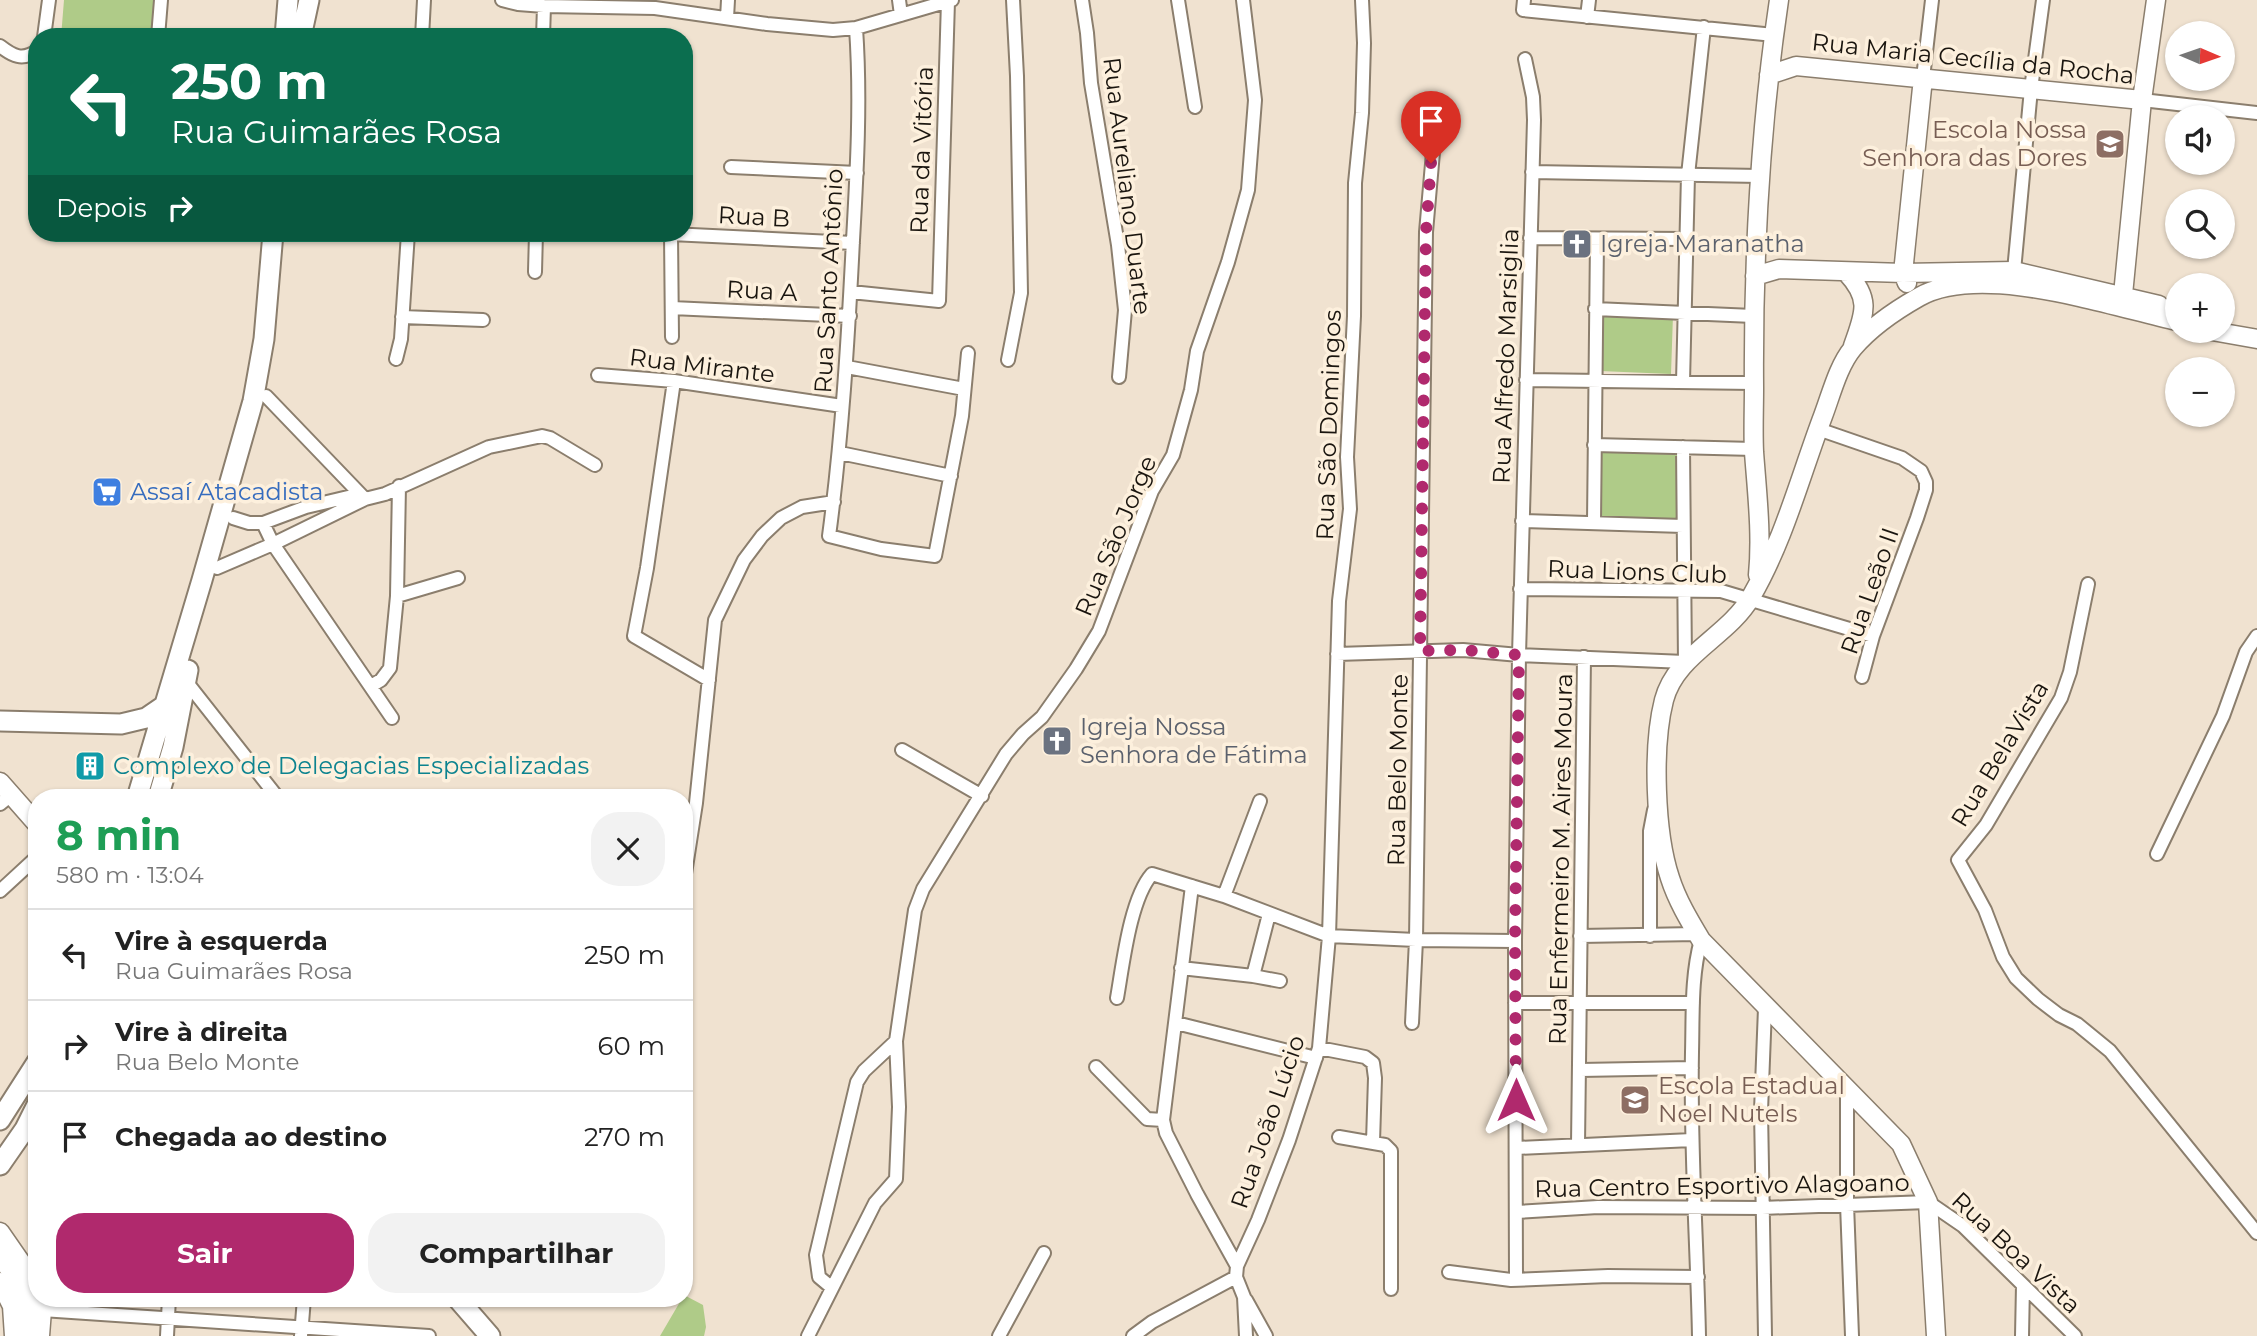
<!DOCTYPE html>
<html lang="pt">
<head>
<meta charset="utf-8">
<style>
  :root { --surface:#fff; --page:#f2f2f2; --text:#222; --muted:#767676; --line:#e0e0e0; --accent:#b0296d }
  body { margin:0; font-family:Montserrat,sans-serif; background:var(--page); color:var(--text); height:100vh; display:flex; flex-direction:column; font-size:26px; white-space:nowrap }
  * { box-sizing:border-box; margin:0 }
  p { font-size:23px; color:var(--muted) }
  .icon { flex:none; width:38px; height:38px; fill:none; stroke:currentColor; stroke-width:2; stroke-linecap:round; stroke-linejoin:round }
  .map { position:relative; flex:1; overflow:hidden }
  .sheet { position:absolute; left:28px; top:789px; width:665px; height:518px; display:flex; flex-direction:column; background:var(--surface); border-radius:28px; box-shadow:0 2px 5px #0004 }
  .sheet>* { flex:none }
  .guide { position:absolute; left:28px; top:28px; width:665px; height:214px; border-radius:28px; box-shadow:0 2px 5px #0004; background:#0b6e4f; color:#fff; overflow:hidden }
  .needle { width:46px; rotate:92deg }
  .fabs { position:absolute; left:2165px; top:21px; display:grid; gap:14px }
  .fabs a { display:grid; place-items:center; width:70px; height:70px; border-radius:50%; background:var(--surface); box-shadow:0 2px 5px #0004; font-size:35px }
  .pin { position:absolute; display:grid; place-items:center; width:60px; height:60px; color:#fff; margin:-72px -30px; border-radius:50% 50% 50% 0; rotate:-45deg; box-shadow:0 0 7px #0007 }
  .pin .icon { rotate:45deg }
  .me { position:absolute; width:77px; margin:-38px; rotate:0deg; stroke-linejoin:round; filter:drop-shadow(0 0 5px #0008) }
  .turn { display:flex; align-items:center; gap:24px; height:147px; padding:0 28px; font-size:32px }
  .turn .icon { width:91px; height:91px; stroke-width:2.5 }
  .turn b { display:block; font-size:49px; line-height:60px }
  .then { display:flex; align-items:center; height:66px; padding:0 28px; background:#0003; gap:14px; font-size:26px }
  .round { display:grid; place-items:center; flex:none; width:74px; height:74px; border-radius:28px; background:var(--page) }
  .head { display:flex; align-items:center; justify-content:space-between; height:119px; padding:0 28px }
  h1 { font-size:42px; font-weight:700; line-height:52px; color:#1e9e55 }
  .primary-button { display:flex; gap:14px; margin-top:auto; padding:14px 28px }
  .primary-button a { flex:1; height:80px; border-radius:28px; background:var(--accent); color:#fff; font-size:28px; font-weight:700; line-height:80px; text-align:center }
  .primary-button a+a { background:var(--page); color:var(--text) }
  ul { padding:0; list-style:none }
  li { display:flex; align-items:center; gap:21px; height:91px; padding:0 28px; border-top:2px solid var(--line) }
  li div { flex:1 }
  li b { display:block; font-size:26px }
  li em { font-style:normal }
  .map>svg:first-child { display:block }
  .park { fill:#afcb88 }
  .lines { fill:none; stroke-linecap:round; stroke-linejoin:round }
  .street-casing { stroke:#8b7e6d; stroke-width:16 }
  .secondary-casing { stroke:#8b7e6d; stroke-width:21 }
  .primary-casing { stroke:#8b7e6d; stroke-width:23 }
  .street { stroke:#fff; stroke-width:12 }
  .secondary { stroke:#fff; stroke-width:18 }
  .primary { stroke:#fff; stroke-width:19 }
  .route { stroke:#b0296d; stroke-width:12; stroke-dasharray:0 21.6 }
  .labels { text-anchor:middle; stroke-width:7; stroke-linejoin:round; paint-order:stroke }
  .street-label { font-size:24px; fill:#1a150f; stroke:#fdf0dd }
  .education-label { font-size:24px; fill:#785e54; stroke:#fdf0dd; text-anchor:end }
  .worship-label { font-size:24px; fill:#5b616d; stroke:#fdf0dd; text-anchor:start }
  .shop-label { font-size:24px; fill:#366cbe; stroke:#fdf0dd; text-anchor:start }
  .culture-label { font-size:24px; fill:#0d838f; stroke:#fdf0dd; text-anchor:start }
</style>
</head>
<body>
<div class="map">
<svg width="2257" height="1336" viewBox="0 0 2257 1336">
  <rect width="100%" height="100%" fill="#f0e2d0"/>
  <!-- park -->
  <path class="park" d="M64,0H156L153,37H61Z
    M1602,313L1673,315L1671,374L1600,371Z
    M1597,451L1680,453L1678,521L1595,518Z
    M684,1295L703,1305L706,1327L704,1336H660Z"/>
  <g class="lines">
    <!-- street casing -->
    <g class="street-casing">
      <path id="street" d="M502,0L518,4L544,6L655,8L767,24L833,30L856,28L952,0
        M899,0L901,15
        M1082,0L1087,33L1091,83L1118,245L1125,310L1119,377
        M1178,0L1195,107
        M1524,0L1523,10L1774,35
        M1587,17L1589,0
        M727,18L728,0
        M856,28C861,99 857,170 853,240C848,340 842,438 829,536L881,549L935,556L962,416L968,353
        M44,37L49,0
        M158,37L161,0
        M422,37L424,0
        M543,37L544,6
        M0,46C13,56 22,61 37,51
        M1923,78L1932,0
        M2142,100L2257,113
        M731,167L857,173
        M1532,172L1760,176
        M1530,238L1688,239
        M2014,271L2031,89L2043,0
        M535,272L536,233
        M851,292L939,301L948,1
        M672,308L850,316
        M1595,309L1753,316
        M402,317L483,320
        M672,337L671,234L853,243
        M396,359L401,339L408,233
        M1008,360L1021,293L1017,76L1013,0
        M847,367L964,389
        M598,375L674,381L842,406
        M1526,380L1754,383
        M674,381L647,568L634,636L709,680
        M1683,382L1688,175L1704,27
        M266,396L365,499
        M1818,429L1902,458L1921,471L1926,482V490L1917,518L1873,636L1862,677
        M1594,445L1754,449
        M840,453L951,476
        M233,518L249,523H263L306,507L348,497L365,499
        M1522,521L1683,526
        M1594,522L1597,239
        M263,523L273,544L392,718
        M217,568L273,544L365,499L385,494L489,447L542,436L550,438L595,465
        M2088,584L2070,672L2061,698L1986,825L1958,860L1985,910L2003,957L2016,978L2038,999L2059,1015L2077,1024L2110,1051L2257,1233
        M1520,589L1721,591L1873,636
        M397,596L458,578
        M1337,654L1463,650L1519,655L1685,662L1683,447
        M185,680L278,798
        M371,686L381,680L390,668L397,596L399,486
        M902,750L982,796
        M0,804L11,795
        M2157,854L2223,716L2246,652L2257,636
        M684,880L696,803L715,620L744,560L762,536L781,518L802,507L834,502
        M1192,886L1163,1120L1166,1133L1197,1194L1237,1266
        M0,891L37,857
        M1224,896L1260,801
        M1580,936L1697,934
        M1650,936V831L1654,810
        M1181,968L1253,976L1280,981
        M1253,976L1269,914
        M1117,998C1123,964 1130,899 1152,874L1224,896L1329,936L1416,940L1515,941
        M1515,1003H1693
        M1176,1023L1316,1058
        M1412,1023L1416,940L1426,232L1434,141
        M1319,1048L1365,1057L1373,1063L1375,1078L1373,1142
        M1096,1067L1147,1119L1163,1120
        M1580,1070L1692,1068
        M1847,1089V1204L1852,1336
        M1339,1137L1385,1145L1391,1151V1289
        M1578,1145L1584,657
        M1516,1148L1692,1140
        M1516,1212L1598,1207L1762,1208L1928,1202L1963,1226L2075,1336
        M1449,1272L1511,1280L1608,1276L1698,1277
        M1236,1277L1237,1266L1258,1220L1289,1140L1319,1048L1329,936L1339,601L1350,509L1347,457L1354,316L1355,183L1362,113L1364,43L1362,0
        M1236,1277L1244,1297L1246,1336
        M1516,1279L1515,941L1519,655L1534,120L1533,97L1525,59
        M831,1287L819,1277L816,1255L857,1082L864,1071L896,1041
        M1246,1300L1266,1336
        M42,1310L429,1336
        M167,1336L169,1298
        M301,1336L304,1298
        M808,1336L875,1203L896,1179L899,1107L896,1041L915,910L923,889L1006,754L1023,734L1042,717L1076,669L1099,631L1152,491L1173,455L1191,390L1197,351L1228,262L1248,190L1255,100L1243,0
        M999,1336L1044,1253
        M1133,1336L1152,1322L1236,1277
        M1699,1336C1697,1241 1690,1146 1692,1052C1693,1015 1691,976 1701,940
        M1765,1336L1761,1111L1765,1008
        M2022,1336L2023,1285"/>
    </g>
    <!-- secondary casing -->
    <g class="secondary-casing">
      <path id="secondary" d="M1769,75L1796,66L2142,100
        M1847,273C1872,300 1864,314 1853,346
        M1755,276L1779,269L1903,273L2014,271L2159,305
        M1907,283L1903,273L1923,78
        M2122,305L2142,100L2156,0
        M2212,331L2257,339
        M1758,575C1762,534 1757,493 1754,452C1753,431 1754,410 1754,388C1753,259 1760,128 1779,0
        M0,782L37,824
        M0,1232L27,1271L37,1293
        M0,1282L12,1306L14,1336
        M39,1298L42,1310L40,1336
        M1936,1336L1928,1202L1901,1144L1701,940C1689,920 1677,900 1670,878C1655,833 1652,747 1664,700C1676,654 1728,637 1751,597C1784,540 1800,477 1823,416C1831,395 1838,366 1853,348C1870,328 1896,310 1919,297C1982,262 2109,306 2177,321"/>
    </g>
    <!-- primary casing -->
    <g class="primary-casing">
      <path id="primary" d="M285,37L288,0
        M301,37L309,0
        M0,721L121,724L146,718L165,705
        M137,798L202,580L253,401L264,339L273,233
        M158,798L173,747L188,670
        M0,1120L37,1062
        M0,1165L25,1129L37,1105
        M0,1254C20,1284 30,1299 28,1336
        M457,1298L490,1336"/>
    </g>
    <!-- street -->
    <use href="#street" class="street"/>
    <!-- secondary -->
    <use href="#secondary" class="secondary"/>
    <!-- primary -->
    <use href="#primary" class="primary"/>
  </g>
  <g class="lines">
    <!-- route -->
    <path class="route" d="M1431,163L1426,232L1420,651L1463,650L1519,655L1515,941L1516,1100"/>
  </g>
  <!-- icons -->
  <defs>
    <g id="school-square" transform="scale(1.575)"><rect x="-9" y="-9" width="18" height="18" rx="4" fill="#8d6e63" stroke="#fdf0dd"/><path d="M0-5L7-2L0 1L-7-2ZM-4 1L0 2.5L4 1V4Q0 6-4 4Z" fill="#fff"/></g>
    <g id="church-square" transform="scale(1.575)"><rect x="-9" y="-9" width="18" height="18" rx="4" fill="#6b7280" stroke="#fdf0dd"/><path d="M-1.2-6h2.4v3.5h3.3v2.4h-3.3V6h-2.4V-.1h-3.3v-2.4h3.3Z" fill="#fff"/></g>
    <g id="supermarket-square" transform="scale(1.575)"><rect x="-9" y="-9" width="18" height="18" rx="4" fill="#3f7fe0" stroke="#fdf0dd"/><path d="M-6-5.5h2.5l.6 2H6L4.5 2H-2.5L-4.4-4H-6ZM-1.5 3.2a1.3 1.3 0 1 0 .1 0ZM3 3.2a1.3 1.3 0 1 0 .1 0Z" fill="#fff"/></g>
    <g id="building-square" transform="scale(1.575)"><rect x="-9" y="-9" width="18" height="18" rx="4" fill="#0f9aa8" stroke="#fdf0dd"/><path d="M-4-6H4V6H1V3H-1V6H-4ZM-2.5-4.3h1.7v1.8h-1.7ZM.8-4.3h1.7v1.8H.8ZM-2.5-1h1.7V.8h-1.7ZM.8-1h1.7V.8H.8Z" fill="#fff"/></g>
  </defs>
  <g fill-rule="evenodd">
    <use href="#school-square" x="2110" y="144"/>
    <use href="#church-square" x="1577" y="244"/>
    <use href="#supermarket-square" x="107" y="492"/>
    <use href="#church-square" x="1057" y="741"/>
    <use href="#building-square" x="90" y="766"/>
    <use href="#school-square" x="1635" y="1100"/>
  </g>
  <g class="labels">
    <!-- street labels -->
    <g class="street-label">
      <text transform="translate(1973 59) rotate(6)" y="8">Rua Maria Cecília da Rocha</text>
      <text transform="translate(922 150) rotate(-88)" y="8">Rua da Vitória</text>
      <text transform="translate(1127 186) rotate(83)" y="8">Rua Aureliano Duarte</text>
      <text transform="translate(754 217) rotate(3)" y="8">Rua B</text>
      <text transform="translate(829 281) rotate(-87)" y="8">Rua Santo Antônio</text>
      <text transform="translate(762 291) rotate(3)" y="8">Rua A</text>
      <text transform="translate(1506 356) rotate(-88)" y="8">Rua Alfredo Marsiglia</text>
      <text transform="translate(702 366) rotate(7)" y="8">Rua Mirante</text>
      <text transform="translate(1329 425) rotate(-88)" y="8">Rua São Domingos</text>
      <text transform="translate(1116 536) rotate(-67)" y="8">Rua São Jorge</text>
      <text transform="translate(1637 572) rotate(2)" y="8">Rua Lions Club</text>
      <text transform="translate(1870 591) rotate(-71)" y="8">Rua Leão II</text>
      <text transform="translate(2000 754) rotate(-59)" y="8">Rua BelaVista</text>
      <text transform="translate(1398 770) rotate(-89)" y="8">Rua Belo Monte</text>
      <text transform="translate(1561 859) rotate(-89)" y="8">Rua Enfermeiro M. Aires Moura</text>
      <text transform="translate(1268 1122) rotate(-71)" y="8">Rua João Lúcio</text>
      <text transform="translate(1722 1186) rotate(-1)" y="8">Rua Centro Esportivo Alagoano</text>
      <text transform="translate(2016 1253) rotate(43)" y="8">Rua Boa Vista</text>
    </g>
    <!-- education labels -->
    <g class="education-label">
      <text x="2087" y="138">Escola Nossa<tspan x="2087" dy="28">Senhora das Dores</tspan></text>
      <text x="1658" y="1094" text-anchor="start">Escola Estadual<tspan x="1658" dy="28">Noel Nutels</tspan></text>
    </g>
    <!-- worship labels -->
    <g class="worship-label">
      <text x="1600" y="252">Igreja Maranatha</text>
      <text x="1080" y="735">Igreja Nossa<tspan x="1080" dy="28">Senhora de Fátima</tspan></text>
    </g>
    <!-- shop labels -->
    <g class="shop-label">
      <text x="130" y="500">Assaí Atacadista</text>
    </g>
    <!-- culture labels -->
    <g class="culture-label">
      <text x="113" y="774">Complexo de Delegacias Especializadas</text>
    </g>
  </g>
</svg>
<div class="fabs">
<a><svg class="needle" viewBox="-14 -14 28 28"><path d="M0-13l5 13h-10z" fill="#e53935"/><path d="M0 13l5-13h-10z" fill="#767676"/></svg></a>
<a><svg class="icon" aria-label="sound" viewBox="0 0 24 24"><path d="M4 9h4l5-4v14l-5-4H4zM17 9q2 3 0 6"/></svg></a>
<a><svg class="icon" aria-label="search" viewBox="0 0 24 24"><circle cx="10" cy="10" r="6"/><path d="M15 15l6 6"/></svg></a>
<a>+</a>
<a>−</a>
</div>
<div class="pin" style="left:1431px;top:163px;background:#d93025"><svg class="icon" aria-label="arrive" viewBox="0 0 24 24"><path d="M6 21V4h12l-3 4 3 4H6"/></svg></div>
<svg class="me" style="left:1516px;top:1100px" viewBox="-20 -20 40 40"><path d="M0-17L14 15 0 8-14 15z" fill="#b0296d" stroke="#fff" stroke-width="4"/></svg>
<div class="guide">
<div class="turn"><svg class="icon" aria-label="left" viewBox="0 0 24 24"><path d="M17 20v-9H6M10 6l-5 5 5 5"/></svg><div><b>250 m</b>Rua Guimarães Rosa</div></div>
<div class="then">Depois<svg class="icon" aria-label="right" viewBox="0 0 24 24"><path d="M7 20v-9h11M14 6l5 5-5 5"/></svg></div>
</div>
<section class="sheet">
<div class="head"><div><h1>8 min</h1><p>580 m · 13:04</p></div><a class="round"><svg class="icon" aria-label="close" viewBox="0 0 24 24"><path d="M6 6l12 12M18 6L6 18"/></svg></a></div>
<ul>
<li><svg class="icon" aria-label="left" viewBox="0 0 24 24"><path d="M17 20v-9H6M10 6l-5 5 5 5"/></svg><div><b>Vire à esquerda</b><p>Rua Guimarães Rosa</p></div><em>250 m</em></li>
<li><svg class="icon" aria-label="right" viewBox="0 0 24 24"><path d="M7 20v-9h11M14 6l5 5-5 5"/></svg><div><b>Vire à direita</b><p>Rua Belo Monte</p></div><em>60 m</em></li>
<li><svg class="icon" aria-label="arrive" viewBox="0 0 24 24"><path d="M6 21V4h12l-3 4 3 4H6"/></svg><div><b>Chegada ao destino</b></div><em>270 m</em></li>
</ul>
<div class="primary-button"><a>Sair</a><a>Compartilhar</a></div>
</section>
</div>
</body>
</html>
